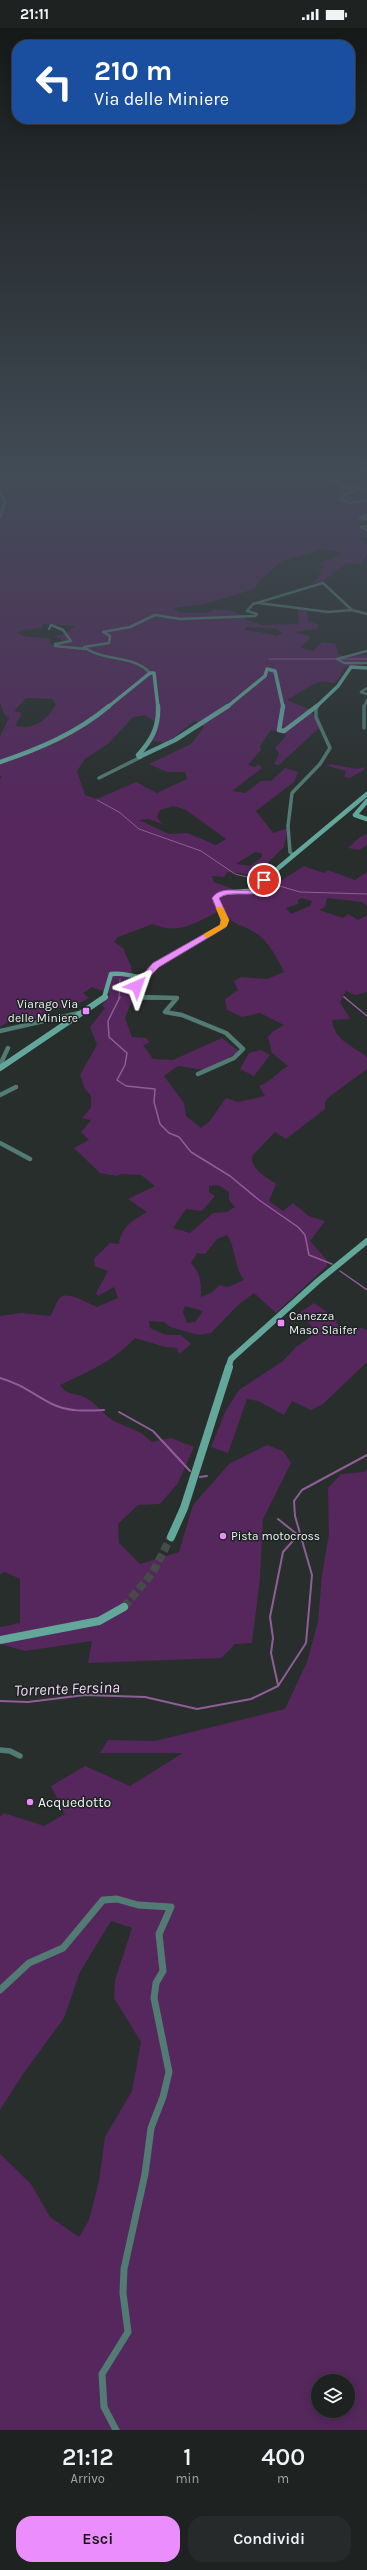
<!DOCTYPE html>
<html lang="it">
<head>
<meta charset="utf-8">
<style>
  :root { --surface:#1e2221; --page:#262a2a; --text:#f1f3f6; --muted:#a1a4a5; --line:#3c3f3f; --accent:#eb8dfc }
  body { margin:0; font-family:Karla,sans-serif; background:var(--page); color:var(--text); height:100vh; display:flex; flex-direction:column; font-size:15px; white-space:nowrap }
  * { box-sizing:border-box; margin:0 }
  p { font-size:13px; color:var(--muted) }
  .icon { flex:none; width:22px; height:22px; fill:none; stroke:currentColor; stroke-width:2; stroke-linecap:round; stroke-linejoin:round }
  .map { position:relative; height:2402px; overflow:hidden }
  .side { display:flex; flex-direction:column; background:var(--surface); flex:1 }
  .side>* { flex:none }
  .hud { position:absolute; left:12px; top:12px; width:343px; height:84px; border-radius:16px; box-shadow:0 2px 10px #0003,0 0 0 1px var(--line); background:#1a4fa0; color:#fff; overflow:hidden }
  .controls { position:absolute; left:311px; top:2346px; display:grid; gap:8px }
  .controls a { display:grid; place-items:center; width:44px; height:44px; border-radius:50%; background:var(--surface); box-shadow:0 2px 10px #0003,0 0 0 1px var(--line); font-size:20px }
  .pin { position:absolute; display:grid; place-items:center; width:34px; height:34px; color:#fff; margin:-17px; border:2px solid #fff; border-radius:50%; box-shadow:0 1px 4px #0007 }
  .me { position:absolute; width:44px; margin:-22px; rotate:43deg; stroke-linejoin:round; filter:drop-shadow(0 0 3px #0008) }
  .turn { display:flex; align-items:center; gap:14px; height:84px; padding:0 16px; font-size:18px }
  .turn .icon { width:52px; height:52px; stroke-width:2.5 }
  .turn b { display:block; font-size:28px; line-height:34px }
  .eta { display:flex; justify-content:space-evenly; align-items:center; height:68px; text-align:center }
  .eta b { font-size:24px; font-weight:600; line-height:28px }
  .button { display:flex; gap:8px; margin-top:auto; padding:8px 16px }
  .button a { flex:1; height:46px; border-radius:16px; background:var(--accent); color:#111; font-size:16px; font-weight:600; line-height:46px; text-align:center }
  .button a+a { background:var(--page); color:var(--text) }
  .status { display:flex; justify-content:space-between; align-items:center; height:28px; padding:0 20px; background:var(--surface); direction:ltr }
  .status svg { height:11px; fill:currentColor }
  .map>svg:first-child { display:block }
  .green { fill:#55275d; fill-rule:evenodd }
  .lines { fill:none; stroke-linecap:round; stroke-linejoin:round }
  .stream-far2 { stroke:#905d99; stroke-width:1 }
  .stream-far1 { stroke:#905d99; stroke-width:1.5 }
  .stream { stroke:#905d99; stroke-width:2 }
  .secondary-tunnel { stroke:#464b4a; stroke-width:8; stroke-dasharray:8 3.5; stroke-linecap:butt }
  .street-far4 { stroke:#517b73; stroke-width:2.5 }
  .street-far3 { stroke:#517b73; stroke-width:3.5 }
  .street-far2 { stroke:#517b73; stroke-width:4.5 }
  .street-far1 { stroke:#517b73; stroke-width:5.5 }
  .street { stroke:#517b73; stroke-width:7 }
  .secondary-far3 { stroke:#63a79b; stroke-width:3.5 }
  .secondary-far2 { stroke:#63a79b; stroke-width:4.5 }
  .secondary-far1 { stroke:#63a79b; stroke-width:6 }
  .secondary { stroke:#63a79b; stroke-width:8 }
  .route { fill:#eb8dfc; stroke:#995ca4 }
  .slow { fill:#f59e0b }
  .poi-dot { fill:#eb8dfc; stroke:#1e2423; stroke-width:1.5 }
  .labels { text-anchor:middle; stroke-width:3; stroke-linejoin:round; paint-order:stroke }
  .poi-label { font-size:12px; fill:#eef2f1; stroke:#1e2423; text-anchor:start }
  .near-poi-label { font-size:14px; fill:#eef2f1; stroke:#1e2423; text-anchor:start }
  .near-water-label { font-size:16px; font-style:italic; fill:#f1d5f6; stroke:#1e2423 }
</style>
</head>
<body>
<div class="status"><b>21:11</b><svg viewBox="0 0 49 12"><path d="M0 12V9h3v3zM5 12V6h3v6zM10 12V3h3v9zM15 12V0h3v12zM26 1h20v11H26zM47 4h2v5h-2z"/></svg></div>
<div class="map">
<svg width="367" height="2402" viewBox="0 0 367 2402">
  <rect width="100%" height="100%" fill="#282e2c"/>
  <!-- green -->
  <path class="green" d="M0,449H367V492L357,499L367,503V509H359L367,516V525L361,536L347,535L321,555L312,556L322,545L317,542L325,539L318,536L344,525L323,521L282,533L261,551L254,561L205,576L173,580L181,585H207L214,581L233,583L247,592L262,597L299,596L298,581L307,583L308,593L319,597L317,601L294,604L309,608V612L300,619L313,623L322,614L336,616L338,626L344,628L367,626V633H361L364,637L345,639C332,666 333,649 317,655C307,659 297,667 287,672L310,682L283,703L311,683L320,699L279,737L274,736L279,726L275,720L287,707L271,702L260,718L261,722L248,737L255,739L258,736L262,740L232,763L245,765L261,753H271L285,740L298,744L294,754L256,783L273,805L288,800L284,819L259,843L282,852L304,838L324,845L328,842L355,852L367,844V878L362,874L327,870L325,879L319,882L343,890L348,886L358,892L367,887V964L355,967L346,963L340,974L350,991L332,992C334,1012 353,1018 367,1029V1041L329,1069L325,1074V1081L286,1111L275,1104L252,1128C251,1142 265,1148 276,1156L269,1173L283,1183L293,1175L309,1188L325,1193L310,1213L326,1231L327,1238L276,1285L254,1265L238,1277L211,1305L199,1307L170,1299L164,1294L149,1293L150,1300L166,1307H181L191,1316L179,1326L177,1320L165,1319L135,1310C115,1332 86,1345 60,1357C67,1367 74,1365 84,1369C96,1374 103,1387 114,1393C131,1402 136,1399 152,1414L171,1410L194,1419L178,1455L160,1476L138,1477L118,1496L119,1515L140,1536L179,1524L193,1477L229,1436L267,1417L283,1423L291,1435L263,1491L260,1550L252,1615L235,1616L221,1630L88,1635L92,1613L25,1623L0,1616V1599L20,1595V1551L5,1544L0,1546V1288L21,1285L50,1288C54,1283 55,1276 59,1271C66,1261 88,1276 97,1279L118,1270L114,1259L98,1268L96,1265L108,1243L95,1238L94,1231L110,1215L119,1216C121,1199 133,1192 147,1184L128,1171L155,1158L141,1147L121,1146L117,1148L100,1145L74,1120L89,1112L81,1104L91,1092L82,1090L91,1080V1068L85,1061L80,1047L97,1017L90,999L105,980L102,977L110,966L92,959L83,965L89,970L66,982L59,979L47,985L45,992L29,997L16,989L0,999V751L2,749L0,748V708L9,690L4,686L0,675ZM43,596L75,598L66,605L55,608L67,615L51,617L50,611L23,608L17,603L41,600ZM246,599L277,601L282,605L277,608C267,604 255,605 244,601ZM268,641C264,659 215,686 199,696L204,699L191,716L149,736L167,744H185L187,751L157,765L136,754L97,771L85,767L77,743L85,731L108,716L133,689L145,687L155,694L148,713H151C164,692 156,667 153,644C162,662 162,696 152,713L167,715L194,693L199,695L226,679L265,648ZM26,670L52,671L56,677C44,694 37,701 15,698L22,685L14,683ZM174,778L186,782L226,811L216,817L187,805L169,806L139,792L149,791L162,796L157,789L160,782ZM255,824L262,826V829L250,838L236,836ZM227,844L241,845L267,853L265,858C257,858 253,861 246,863C236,864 223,857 214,854L212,848L224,849ZM301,870L312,873L310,878L291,886L286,880L298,876V872ZM223,881C232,899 242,895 257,906C268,913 278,931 284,944L267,951L241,949L234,953L238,962L225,971L227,982L242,989L260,985L284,997L272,1004L268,1009L272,1025L288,1038C277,1044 271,1054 259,1058L265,1068L238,1074L226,1070L209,1094L201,1100L186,1088L184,1075L164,1048L178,1038L204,1042L240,1024L222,1010L173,1032L153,1031L143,1017L150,1015L146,1010L132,1009L125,990L136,962C132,954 133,948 131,939C130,933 125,929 124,921L114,914L118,909L153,896C179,908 199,893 223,881ZM218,1157L229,1164V1172L235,1179L227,1184L213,1185L190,1205L173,1200L186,1181L202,1183L215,1168L209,1164V1158ZM227,1207C236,1220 234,1239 244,1252L228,1259L220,1257L211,1265L201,1269C201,1255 201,1245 191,1235L197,1225L205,1226L217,1211ZM185,1278L203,1283L195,1294L187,1295L183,1284Z
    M331,736L357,741L364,739V742L350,750L344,749L346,743L327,738Z
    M367,806V817L359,822L348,820L360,809Z
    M261,1022L270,1027L254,1048L240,1041L249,1025Z
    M314,1275L334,1289L341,1303L361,1300L367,1302V1334L323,1376L311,1382L292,1373L284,1387L258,1373L247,1371L228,1425L211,1419L226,1382L239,1362L283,1333L296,1319L317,1304L299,1285Z
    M367,1441V2402H0V2126L31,2156L50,2189L79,2209L89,2192L99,2153L105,2109L132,2063L141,2014L114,1970L115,1952L132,1900L111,1893L80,1944L64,1990L23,2046L0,2082V1789L4,1785L44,1798L65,1786L51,1758L85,1738L130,1758L183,1725H100L108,1712L155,1713L285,1681L307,1634L318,1594L322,1547L329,1506L328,1460L341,1446L364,1444ZM318,2353H348V2383H318Z"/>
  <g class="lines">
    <!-- stream-far2 -->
    <path class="stream-far2" d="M269,631H367
      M97,772L119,784L139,801L201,823L235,846L259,852
      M266,854L300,864L367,866
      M344,969L346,970
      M119,970L120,951"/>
    <!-- stream-far1 -->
    <path class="stream-far1" d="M120,969L108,993L109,1009L127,1025L125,1037L117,1052L126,1058L155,1061L154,1074L160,1096L169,1105L179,1109L191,1124L230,1148L259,1172L298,1199L305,1207L309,1227L332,1236
      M344,969L367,988
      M340,1243L367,1262"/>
    <!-- stream -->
    <path class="stream" d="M0,1350C24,1357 32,1366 52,1376C68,1384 87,1383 104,1382
      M119,1384L153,1403L190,1443
      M200,1449L207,1448
      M278,1491L298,1507
      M278,1657L271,1625L273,1610L270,1589L283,1524L300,1505
      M0,1673L28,1674L85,1667L145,1669L197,1681L251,1671L278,1658L306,1615L312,1547L295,1488L294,1473L302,1462L367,1427"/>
    <!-- secondary-tunnel -->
    <path class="secondary-tunnel" d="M124,1579L153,1544L171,1509"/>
    <!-- street-far4 -->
    <path class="street-far4" d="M314,449L338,454L345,460H362L344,467L341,472L349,475L367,473
      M0,463L5,474L0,489
      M367,487L360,490L367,491
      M367,498L361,499L367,502
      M259,575L328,584L352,582
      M49,601L51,597L63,602L71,613L55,616V618L85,621
      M367,623L337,631L344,635H367
      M150,645C133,626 103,634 84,619L109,615L110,608L103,604L130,599L155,587L180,591L255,588L257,586L247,583L253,576L323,555L352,582L367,586
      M367,660L361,664L367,666
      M364,679L367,672"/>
    <!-- street-far3 -->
    <path class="street-far3" d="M364,678V700
      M99,750L141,729
      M293,827L290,824L288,798L292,765L320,736L330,720L316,689V679
      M133,949L137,958L136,966L141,970H177"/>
    <!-- street-far2 -->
    <path class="street-far2" d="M140,969L177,970L165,984L182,987L226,1005L243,1021L234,1030L198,1046
      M0,1003L79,985
      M0,1037L8,1020
      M0,1067L16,1059
      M0,1115L30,1131"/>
    <!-- street-far1 -->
    <path class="street-far1" d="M0,1722L10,1723L20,1728"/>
    <!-- street -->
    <path class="street" d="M0,1962L29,1935L63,1920L103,1872L117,1871L138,1877L171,1879L159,1906L163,1943L156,1955L154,1970L169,2044L163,2069L151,2100L145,2146L124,2241L123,2265L128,2304L102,2346L104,2379L116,2402"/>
    <!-- secondary-far3 -->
    <path class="secondary-far3" d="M108,679L150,645H154L158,679
      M227,679L265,648L267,641L275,643L283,679
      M316,679L338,658L351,639L367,640"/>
    <!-- secondary-far2 -->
    <path class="secondary-far2" d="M158,678C159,699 152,712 138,727L139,729L175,712L228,678
      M283,678L279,702L284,703L317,678
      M0,734C39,721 77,705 109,678
      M367,773L355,787L367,791
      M104,970L111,946C127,944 128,949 143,949L156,937L223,898L225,892L215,870L224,865L258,862L264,852L367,766"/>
    <!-- secondary-far1 -->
    <path class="secondary-far1" d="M0,1040L105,969
      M228,1340L231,1331L318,1253L367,1213"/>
    <!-- secondary -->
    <path class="secondary" d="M171,1509L184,1480L229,1339
      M0,1612L99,1593L124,1579"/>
  </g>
  <!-- sky -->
  <linearGradient id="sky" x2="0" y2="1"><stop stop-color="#161918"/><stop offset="0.57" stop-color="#424c56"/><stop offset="1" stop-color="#424c56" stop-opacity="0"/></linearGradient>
  <rect width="367" height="785" fill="url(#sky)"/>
  <!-- route -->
  <path class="route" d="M261,850L267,852L261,864C249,869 229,862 219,870L229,892L226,899L159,939L140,959H134V956L153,935L220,897L221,892L212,870C222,856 241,866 256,861Z"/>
  <!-- slow -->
  <path class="slow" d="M219,878L223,880L229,892L227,898L209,909H204V906L220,897L221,892L216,880Z"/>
  <!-- markers -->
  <g class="poi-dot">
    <rect x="82" y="979" width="8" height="8" rx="2"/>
    <rect x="277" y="1291" width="8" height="8" rx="2"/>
    <circle cx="223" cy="1508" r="4"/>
    <circle cx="30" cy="1774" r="4"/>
  </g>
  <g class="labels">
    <!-- poi labels -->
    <g class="poi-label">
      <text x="78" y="980" text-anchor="end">Viarago Via<tspan x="78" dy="14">delle Miniere</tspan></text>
      <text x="289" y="1292">Canezza<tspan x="289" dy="14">Maso Slaifer</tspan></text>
      <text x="231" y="1512">Pista motocross</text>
    </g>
    <!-- near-poi labels -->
    <g class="near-poi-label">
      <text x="38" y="1779">Acquedotto</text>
    </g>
    <!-- near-water labels -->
    <g class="near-water-label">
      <text transform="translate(67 1660) rotate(-2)" y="6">Torrente Fersina</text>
    </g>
  </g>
</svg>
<div class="controls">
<a><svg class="icon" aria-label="layers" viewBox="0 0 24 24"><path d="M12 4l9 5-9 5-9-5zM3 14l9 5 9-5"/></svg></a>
</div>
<div class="pin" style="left:264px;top:852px;background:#d93025"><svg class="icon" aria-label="arrive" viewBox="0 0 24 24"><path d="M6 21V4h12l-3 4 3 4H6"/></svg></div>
<svg class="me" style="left:137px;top:958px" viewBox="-20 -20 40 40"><path d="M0-17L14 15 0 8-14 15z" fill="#eb8dfc" stroke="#fff" stroke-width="4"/></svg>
<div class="hud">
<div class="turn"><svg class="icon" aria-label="left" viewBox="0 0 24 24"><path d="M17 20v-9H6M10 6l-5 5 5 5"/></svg><div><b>210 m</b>Via delle Miniere</div></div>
</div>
</div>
<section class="side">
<div class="eta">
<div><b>21:12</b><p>Arrivo</p></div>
<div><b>1</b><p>min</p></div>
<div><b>400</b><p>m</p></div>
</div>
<div class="button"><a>Esci</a><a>Condividi</a></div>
</section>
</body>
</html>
